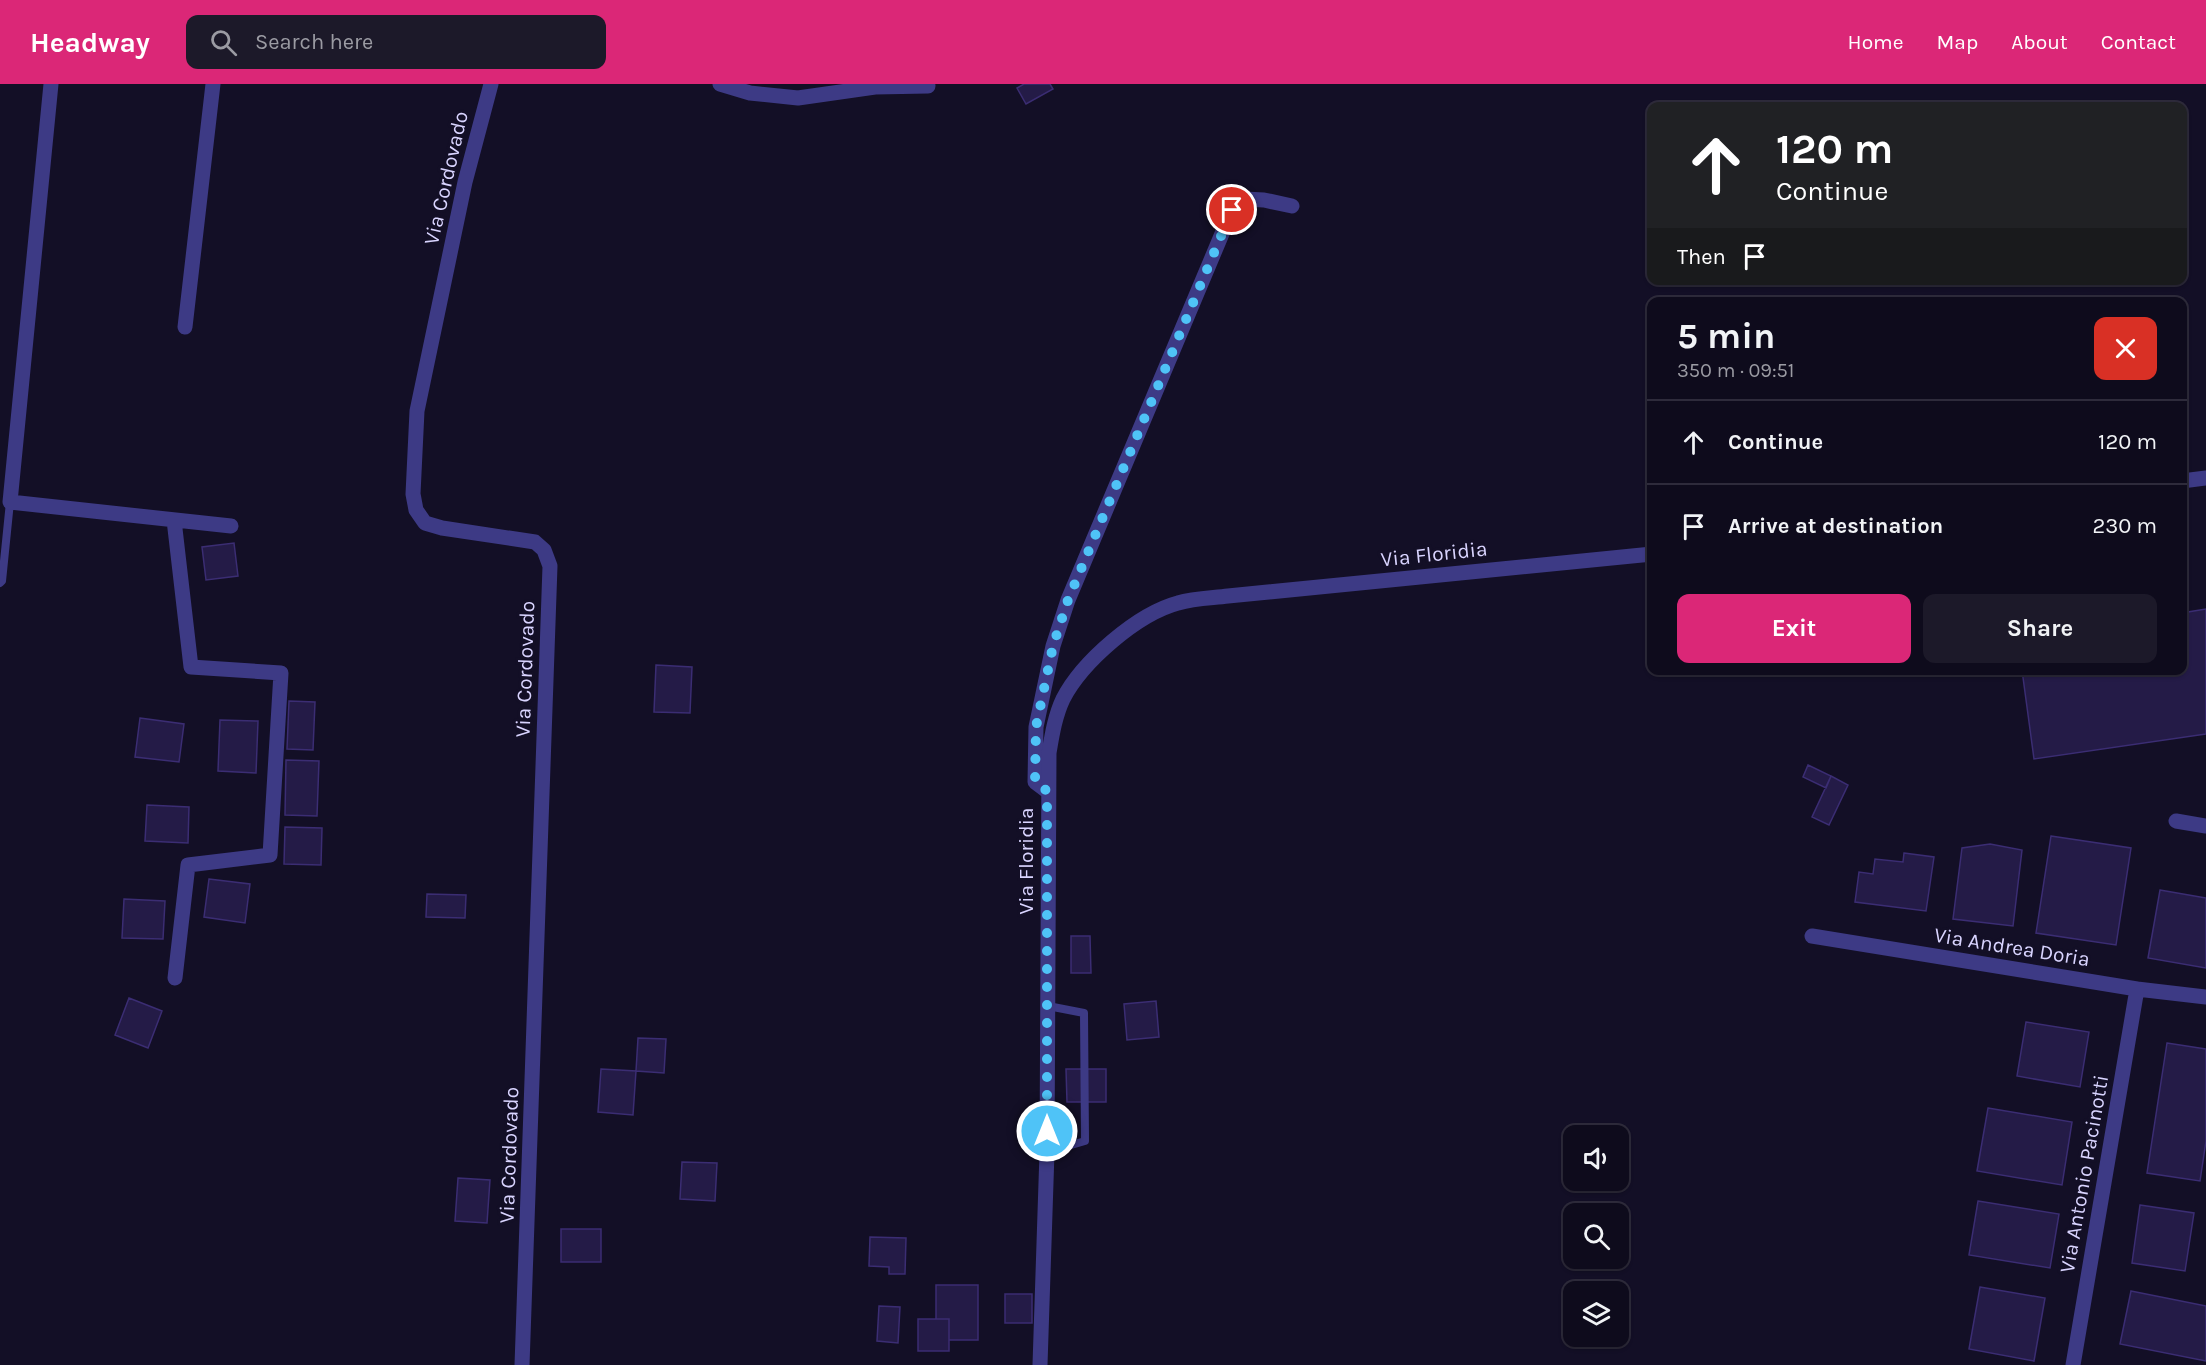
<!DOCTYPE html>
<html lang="en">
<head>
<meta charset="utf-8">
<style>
  :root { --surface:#0e0b1c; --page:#1c1929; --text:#f1f3f6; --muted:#9b9ba3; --line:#2e2b3b; --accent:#db2777 }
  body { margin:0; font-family:Karla,sans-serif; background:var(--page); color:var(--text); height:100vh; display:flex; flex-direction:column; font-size:22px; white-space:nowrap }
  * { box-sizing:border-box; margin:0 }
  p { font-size:20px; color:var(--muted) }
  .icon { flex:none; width:33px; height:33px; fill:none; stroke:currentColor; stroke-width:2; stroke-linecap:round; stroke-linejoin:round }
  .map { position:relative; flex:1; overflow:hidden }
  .panel { position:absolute; left:1647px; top:213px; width:540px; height:378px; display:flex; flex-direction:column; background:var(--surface); border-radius:12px; box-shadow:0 2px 4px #0004,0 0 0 2px var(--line) }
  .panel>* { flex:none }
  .hud { position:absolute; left:1647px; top:18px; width:540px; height:183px; border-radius:12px; box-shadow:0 2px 4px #0004,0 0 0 2px var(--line); background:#202124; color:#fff; overflow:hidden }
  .buttons { position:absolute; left:1563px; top:1041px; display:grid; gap:12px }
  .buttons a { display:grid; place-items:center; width:66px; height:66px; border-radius:12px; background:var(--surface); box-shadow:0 2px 4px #0004,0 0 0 2px var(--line); font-size:30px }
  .pin { position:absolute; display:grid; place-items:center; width:51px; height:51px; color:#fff; margin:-26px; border:3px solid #fff; border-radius:50%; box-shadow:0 2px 6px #0007 }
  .me { position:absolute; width:66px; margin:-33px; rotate:0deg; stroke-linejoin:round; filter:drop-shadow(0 0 4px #0008) }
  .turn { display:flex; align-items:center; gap:21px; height:126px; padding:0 30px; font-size:27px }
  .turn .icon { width:78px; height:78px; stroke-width:2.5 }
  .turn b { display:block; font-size:42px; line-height:51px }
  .then { display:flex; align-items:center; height:57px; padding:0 30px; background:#0003; gap:12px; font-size:22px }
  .round { display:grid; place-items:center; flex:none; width:63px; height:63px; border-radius:12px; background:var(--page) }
  .head { display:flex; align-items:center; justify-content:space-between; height:102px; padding:0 30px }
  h1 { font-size:36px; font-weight:700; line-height:45px }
  .primary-button { display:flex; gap:12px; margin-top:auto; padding:12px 30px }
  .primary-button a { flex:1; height:69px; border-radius:12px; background:var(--accent); color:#fff; font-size:24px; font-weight:700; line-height:69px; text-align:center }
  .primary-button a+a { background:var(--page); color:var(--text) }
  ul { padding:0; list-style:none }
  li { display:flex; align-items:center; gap:18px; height:84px; padding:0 30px; border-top:2px solid var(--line) }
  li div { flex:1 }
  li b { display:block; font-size:22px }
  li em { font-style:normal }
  header { display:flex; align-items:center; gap:36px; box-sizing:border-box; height:84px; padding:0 30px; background:var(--accent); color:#fff }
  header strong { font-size:28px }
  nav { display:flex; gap:33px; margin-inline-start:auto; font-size:21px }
  .search { width:420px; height:54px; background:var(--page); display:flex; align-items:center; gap:15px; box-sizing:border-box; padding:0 21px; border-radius:12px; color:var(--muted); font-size:22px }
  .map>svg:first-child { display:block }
  .building { fill:#241b47; stroke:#3b2d73; stroke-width:1.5 }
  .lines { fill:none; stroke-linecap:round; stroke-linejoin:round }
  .service { stroke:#3d3a85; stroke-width:8 }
  .minor { stroke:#3d3a85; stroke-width:15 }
  .tertiary { stroke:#3d3a85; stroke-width:15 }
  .route { stroke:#4fc3f7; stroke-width:10; stroke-dasharray:0 18 }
  .labels { text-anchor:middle; stroke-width:6; stroke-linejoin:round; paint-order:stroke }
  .street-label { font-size:21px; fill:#d9d4ff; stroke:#130f26 }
</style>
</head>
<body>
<header>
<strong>Headway</strong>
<div class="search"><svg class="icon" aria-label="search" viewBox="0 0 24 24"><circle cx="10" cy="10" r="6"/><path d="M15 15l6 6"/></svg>Search here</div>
<nav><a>Home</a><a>Map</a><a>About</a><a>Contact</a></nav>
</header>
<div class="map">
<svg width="2206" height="1281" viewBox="0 0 2206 1281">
  <rect width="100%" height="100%" fill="#130f26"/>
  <!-- building -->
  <path class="building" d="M1024,0H1050L1053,5L1026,20L1017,4Z
    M234,459L238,492L206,496L202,463Z
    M2206,525V650L2034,675L2022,586H2182V529Z
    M656,581L692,583L690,629L654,628Z
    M289,617L315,618L313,666L287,665Z
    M140,634L184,640L179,678L135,673Z
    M220,636L258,637L256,689L218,687Z
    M286,676L319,677L317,732L285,731Z
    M1808,681L1831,692L1826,704L1803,693Z
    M1831,692L1848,701L1829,741L1812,733Z
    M147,721L189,723L188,759L145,757Z
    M285,743L322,744L321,781L284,780Z
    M2051,752L2131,764L2116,861L2036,849Z
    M1990,760L2022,766L2013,842L1953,835L1962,764Z
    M1904,769L1934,773L1926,827L1855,818L1859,788L1873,790L1875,775L1903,778Z
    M209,795L250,800L245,839L204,833Z
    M2160,806L2206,814V884L2148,874Z
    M427,810L466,811L465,834L426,833Z
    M124,815L165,817L163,855L122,854Z
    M1071,852H1090L1091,889H1071Z
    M129,914L162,927L148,964L115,951Z
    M1156,917L1159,953L1127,956L1124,920Z
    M2026,938L2089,948L2080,1003L2017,992Z
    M638,954L666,955L664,989L636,987Z
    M2167,959L2206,965V1057L2200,1097L2147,1089Z
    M601,985L636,987L633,1031L598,1028Z
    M1066,985H1106V1018H1067Z
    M1988,1024L2072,1038L2062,1101L1977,1087Z
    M682,1078L717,1079L715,1117L680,1115Z
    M458,1094L490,1096L487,1139L455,1137Z
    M1978,1117L2059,1130L2050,1184L1969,1171Z
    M2140,1121L2194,1129L2185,1187L2132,1179Z
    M561,1145H601V1178H561Z
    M870,1153L906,1154L905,1190H889V1183L869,1182Z
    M936,1201H978V1256H949V1235H936Z
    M1980,1203L2045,1214L2034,1277L1969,1265Z
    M2131,1207L2206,1222V1277L2120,1260Z
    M1005,1210H1032V1239H1005Z
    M879,1222L900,1223L898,1259L877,1257Z
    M918,1235H949V1267H918Z"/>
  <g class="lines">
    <!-- service -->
    <path class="service" d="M0,499L2,497L10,418
      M1047,1068L1085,1057L1084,929L1048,922"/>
    <!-- minor -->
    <path class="minor" d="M51,0L10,418L231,442
      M720,0L750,9L798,14L875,3L928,2
      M185,243L213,0
      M174,436L191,583L281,589L270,771L188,781L175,894
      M1047,707L1035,698L1036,643L1053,562L1068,516L1232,126L1244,115L1264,116L1292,122
      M2176,737L2206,742
      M1812,852L2137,905L2206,913
      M2073,1281L2137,905"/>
    <!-- tertiary -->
    <path class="tertiary" d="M491,0L465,98L417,327L413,410L416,426L425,439L442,444L535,458L544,466L550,482L522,1281
      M2182,397L2206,394
      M1040,1281L1047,1068L1049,669C1052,651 1055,632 1063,615C1082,578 1137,530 1178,519C1194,514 1212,514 1228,512L1652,470"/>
  </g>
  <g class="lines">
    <!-- route -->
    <path class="route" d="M1047,1047V707L1035,698L1036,643L1053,562L1068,516L1232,126"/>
  </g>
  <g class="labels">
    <!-- street labels -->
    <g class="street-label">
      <text transform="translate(446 94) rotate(-77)" y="7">Via Cordovado</text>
      <text transform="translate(1434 470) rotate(-6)" y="7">Via Floridia</text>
      <text transform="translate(525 585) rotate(-88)" y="7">Via Cordovado</text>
      <text transform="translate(1026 777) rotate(-90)" y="7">Via Floridia</text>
      <text transform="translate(2012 863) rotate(9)" y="7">Via Andrea Doria</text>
      <text transform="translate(509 1071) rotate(-88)" y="7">Via Cordovado</text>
      <text transform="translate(2084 1090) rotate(-80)" y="7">Via Antonio Pacinotti</text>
    </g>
  </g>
</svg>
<div class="buttons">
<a><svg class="icon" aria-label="sound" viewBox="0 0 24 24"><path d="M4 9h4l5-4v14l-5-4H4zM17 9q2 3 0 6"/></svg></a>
<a><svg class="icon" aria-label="search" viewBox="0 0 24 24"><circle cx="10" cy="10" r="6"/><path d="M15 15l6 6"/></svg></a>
<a><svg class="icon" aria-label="layers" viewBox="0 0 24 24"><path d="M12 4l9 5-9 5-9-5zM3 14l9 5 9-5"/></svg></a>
</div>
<div class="pin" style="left:1232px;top:126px;background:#d93025"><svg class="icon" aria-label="arrive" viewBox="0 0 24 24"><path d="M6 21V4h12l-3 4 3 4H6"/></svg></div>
<svg class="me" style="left:1047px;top:1047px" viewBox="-20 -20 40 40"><circle r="17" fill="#4fc3f7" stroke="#fff" stroke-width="3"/><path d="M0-11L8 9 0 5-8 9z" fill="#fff"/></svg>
<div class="hud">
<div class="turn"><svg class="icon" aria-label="ahead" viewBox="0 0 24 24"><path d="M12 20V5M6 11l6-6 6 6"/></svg><div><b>120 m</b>Continue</div></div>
<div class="then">Then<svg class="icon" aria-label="arrive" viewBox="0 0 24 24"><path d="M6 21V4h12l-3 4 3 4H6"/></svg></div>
</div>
<section class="panel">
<div class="head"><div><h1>5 min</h1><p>350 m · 09:51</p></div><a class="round" style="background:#d93025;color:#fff"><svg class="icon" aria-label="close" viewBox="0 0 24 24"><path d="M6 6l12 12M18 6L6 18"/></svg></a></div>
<ul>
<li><svg class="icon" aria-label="ahead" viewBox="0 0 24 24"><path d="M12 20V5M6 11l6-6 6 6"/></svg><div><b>Continue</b></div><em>120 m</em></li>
<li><svg class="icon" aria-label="arrive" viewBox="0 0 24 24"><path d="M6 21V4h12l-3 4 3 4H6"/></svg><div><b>Arrive at destination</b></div><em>230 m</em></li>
</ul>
<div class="primary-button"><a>Exit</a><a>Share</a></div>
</section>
</div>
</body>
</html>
